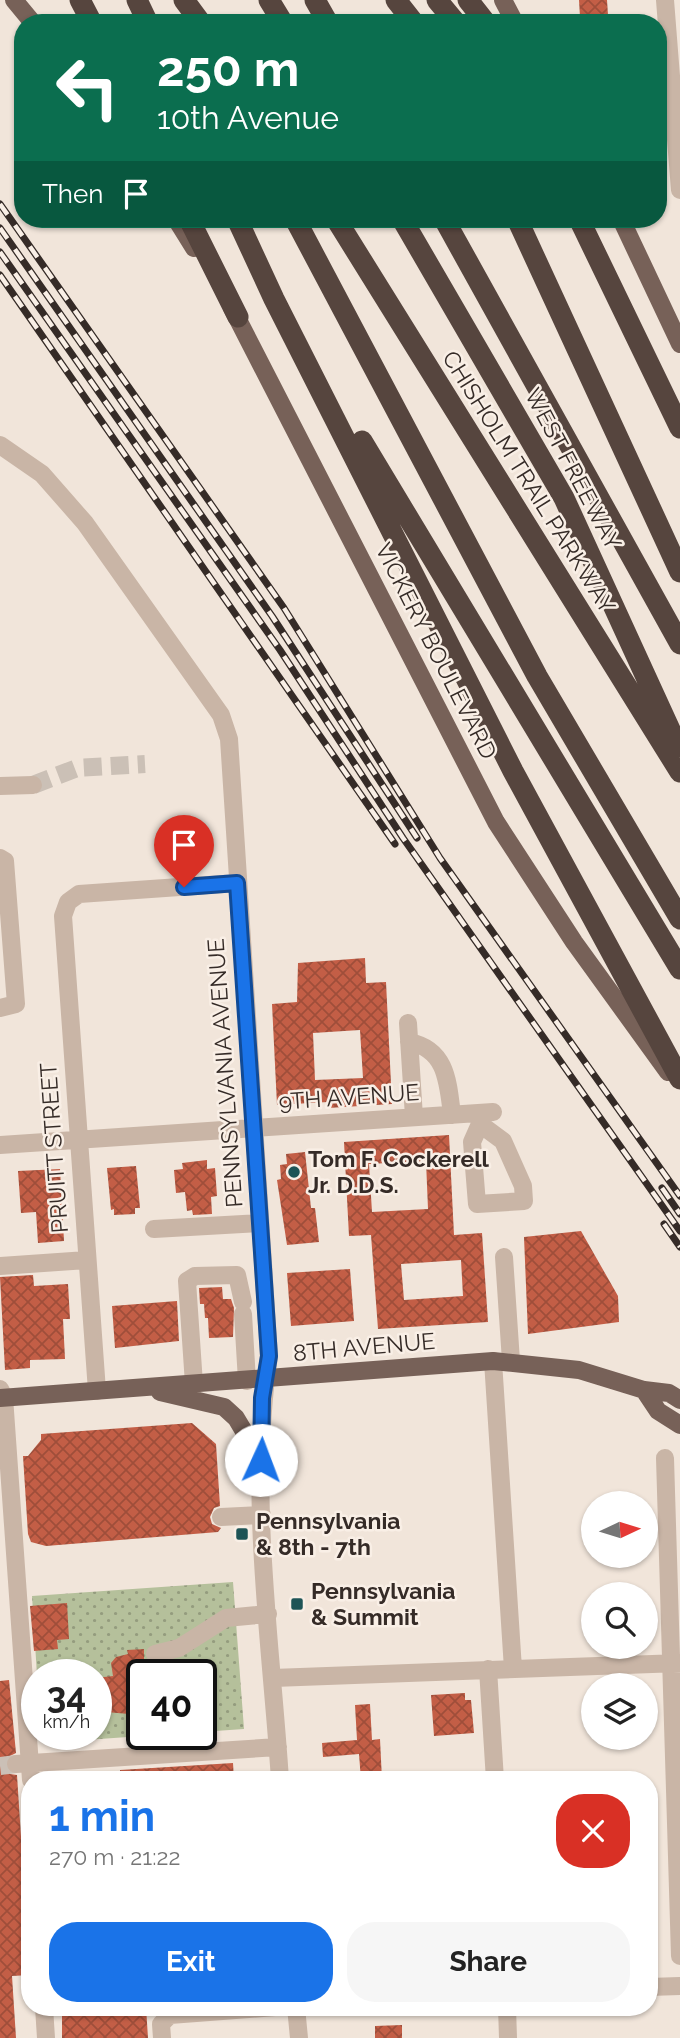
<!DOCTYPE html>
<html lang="en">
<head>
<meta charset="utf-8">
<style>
  :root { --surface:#fff; --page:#f6f6f6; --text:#222; --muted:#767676; --accent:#1a73e8 }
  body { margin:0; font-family:Raleway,sans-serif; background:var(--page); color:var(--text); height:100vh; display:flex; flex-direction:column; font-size:26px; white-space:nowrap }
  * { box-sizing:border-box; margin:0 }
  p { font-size:23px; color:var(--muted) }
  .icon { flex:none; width:38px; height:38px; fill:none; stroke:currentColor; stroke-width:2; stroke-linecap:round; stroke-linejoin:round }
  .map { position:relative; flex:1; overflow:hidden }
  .sheet { position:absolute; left:21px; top:1771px; width:637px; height:245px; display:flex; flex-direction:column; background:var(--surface); border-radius:28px; box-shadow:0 2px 5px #0004 }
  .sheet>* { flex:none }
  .guide { position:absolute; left:14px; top:14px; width:653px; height:214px; border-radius:28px; box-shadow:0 2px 5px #0004; background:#0b6e4f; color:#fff; overflow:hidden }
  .needle { width:46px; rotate:86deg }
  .tools { position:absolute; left:581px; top:1491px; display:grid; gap:14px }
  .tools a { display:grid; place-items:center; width:77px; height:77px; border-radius:50%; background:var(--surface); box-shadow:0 2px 5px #0004; font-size:35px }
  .speed { position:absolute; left:21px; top:1659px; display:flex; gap:14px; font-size:35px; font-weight:700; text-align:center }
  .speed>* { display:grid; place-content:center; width:91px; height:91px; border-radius:50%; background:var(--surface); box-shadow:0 2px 5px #0004; line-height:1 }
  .speed small { font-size:18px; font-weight:400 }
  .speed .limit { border:4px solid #111; border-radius:10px; background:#fff; color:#111 }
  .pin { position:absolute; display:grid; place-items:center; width:60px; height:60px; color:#fff; margin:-72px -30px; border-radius:50% 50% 50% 0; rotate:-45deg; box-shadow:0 0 7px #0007 }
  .pin .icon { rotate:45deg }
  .me { position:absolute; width:77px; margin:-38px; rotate:2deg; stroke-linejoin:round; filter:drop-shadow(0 0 5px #0008) }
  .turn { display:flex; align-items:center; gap:24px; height:147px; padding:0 28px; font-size:32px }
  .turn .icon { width:91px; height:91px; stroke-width:2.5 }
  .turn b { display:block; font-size:49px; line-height:60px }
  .then { display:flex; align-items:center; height:66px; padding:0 28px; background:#0003; gap:14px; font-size:26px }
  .round { display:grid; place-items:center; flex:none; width:74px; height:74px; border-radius:28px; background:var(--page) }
  .overview { display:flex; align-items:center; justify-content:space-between; height:119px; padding:0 28px }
  h1 { font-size:42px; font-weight:700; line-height:52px; color:var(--accent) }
  .primary-button { display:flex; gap:14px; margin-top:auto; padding:14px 28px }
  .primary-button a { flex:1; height:80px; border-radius:28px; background:var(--accent); color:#fff; font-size:28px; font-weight:700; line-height:80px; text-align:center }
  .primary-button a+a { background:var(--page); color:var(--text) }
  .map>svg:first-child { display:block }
  .grass { fill:url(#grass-dots) }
  .building { fill:url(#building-cross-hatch); fill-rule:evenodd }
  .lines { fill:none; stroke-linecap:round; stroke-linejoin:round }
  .minor-tunnel { stroke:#cbc0b6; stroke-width:18; stroke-dasharray:18 9; stroke-linecap:butt }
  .minor { stroke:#c9b5a6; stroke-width:18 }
  .major { stroke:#776158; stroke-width:18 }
  .highway { stroke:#56453e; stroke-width:21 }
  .rail-casing { stroke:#352b27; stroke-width:7 }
  .rail { stroke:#f9efe6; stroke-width:4.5; stroke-dasharray:13; stroke-linecap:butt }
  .route-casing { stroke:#114b97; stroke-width:18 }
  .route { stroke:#1a73e8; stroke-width:12 }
  .poi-dot { fill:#1e5456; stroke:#f9efe6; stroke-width:2.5 }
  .labels { text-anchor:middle; stroke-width:5; stroke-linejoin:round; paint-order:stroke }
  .street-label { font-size:23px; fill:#352b27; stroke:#f9efe6 }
  .poi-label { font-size:23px; font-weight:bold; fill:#352b27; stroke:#f9efe6; text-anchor:start }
</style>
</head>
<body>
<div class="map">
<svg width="680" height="2038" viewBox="0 0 680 2038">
  <defs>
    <pattern id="grass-dots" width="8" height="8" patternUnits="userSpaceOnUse" patternTransform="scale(1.75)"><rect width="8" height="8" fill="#b5c09b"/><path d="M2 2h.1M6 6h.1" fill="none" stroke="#949c7e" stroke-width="1.8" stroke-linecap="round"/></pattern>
    <pattern id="building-cross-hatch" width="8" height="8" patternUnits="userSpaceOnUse" patternTransform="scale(1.75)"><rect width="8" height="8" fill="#c35e46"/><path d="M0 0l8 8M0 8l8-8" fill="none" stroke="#9f4e3a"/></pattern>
  </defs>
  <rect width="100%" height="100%" fill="#f1e5da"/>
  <!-- grass -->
  <path class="grass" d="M233,1582L244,1729L201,1732V1675H142V1734H171L42,1743L41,1734H96V1675H37L32,1596Z"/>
  <!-- building -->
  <path class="building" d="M579,0H607L608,15L580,17Z
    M365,958L366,983L386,982L392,1104L328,1108V1102L277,1105L272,1004L297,1002L298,963ZM360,1030L363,1078L315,1080L313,1033Z
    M449,1135L454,1235L482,1233L488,1322L378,1329L371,1235L349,1236L344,1142ZM426,1161L428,1209L372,1212L369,1164ZM461,1260L463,1296L404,1300L401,1264Z
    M305,1152L311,1208H315L319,1242L287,1245L277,1180L281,1179L280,1165L287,1164L286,1154Z
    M207,1160V1169L215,1168L217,1196L211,1197L212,1214L193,1215L192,1210L187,1211L185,1192L176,1193L174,1170L183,1169L182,1163Z
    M136,1166L140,1208H135V1214L114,1215V1209L111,1210L107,1168Z
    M60,1169L64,1241L38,1243L36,1212L21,1213L18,1171Z
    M581,1231L618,1296L619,1322L528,1334L524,1237Z
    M350,1269L354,1321L291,1326L287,1273Z
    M33,1275L34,1286L68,1284L70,1319H63L65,1359L30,1360V1368L5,1370L0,1277Z
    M222,1287L223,1299H231L234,1308L233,1337L209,1338L208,1318H205L204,1304H200L199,1288Z
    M177,1301L179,1341L115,1348L112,1306Z
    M192,1423L216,1444L220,1506L214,1508L210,1517L212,1524L221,1528L218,1532L46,1546L31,1542L28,1534L23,1456H28L41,1440V1434Z
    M67,1603L69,1639L57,1640L58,1649L34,1651L30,1606Z
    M144,1649V1662L155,1665V1675H142V1704L135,1705L129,1714L106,1712L101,1702H97L96,1678L113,1676L111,1663L116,1657L128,1654L127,1650Z
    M9,1680L16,1753L6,1758L5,1765L10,1774L17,1775L30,1975L12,1976L16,2038H0V1681Z
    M465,1693V1700H471L474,1733L434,1736L431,1695Z
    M370,1704L372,1740L380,1739L382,1780H361L359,1754L323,1757L322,1743L357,1740L355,1705Z
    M233,1763L234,1780H120V1770Z
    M146,2007L148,2038H62V2007Z
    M402,2025V2038H375V2026Z"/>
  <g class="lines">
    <!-- minor-tunnel -->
    <path class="minor-tunnel" d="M33,785L77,768L145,764
      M0,1766L16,1764"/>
    <!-- minor -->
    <path class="minor" d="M665,0L680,190
      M0,445L42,474L85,523L221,715L229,739L269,1356C248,1496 271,1640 280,1780
      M0,786L33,785
      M0,858L5,861L16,1004L0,1008
      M408,1023L414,1117
      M409,1042C447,1049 448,1083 452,1115
      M479,1113L480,1124L472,1142L477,1204L524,1201L523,1186L503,1141L480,1124
      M0,1145L493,1112
      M154,1229L260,1223
      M504,1257L511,1361
      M0,1266L87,1260
      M243,1314L247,1381
      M493,1361L513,1669
      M194,1384L187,1281L195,1276L237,1275L243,1302
      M0,1389L4,1397L31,1780
      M97,1391L63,916L68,902L79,894L237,883
      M665,1458L680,1956
      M221,1517L262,1515
      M155,1654L179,1648L226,1618L268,1614
      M488,1669L495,1780
      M273,1678L680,1663
      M16,1764L278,1747
      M649,1987L680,1986
      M44,2007L46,2038
      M296,2007L299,2038
      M507,2007L508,2038
      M162,2038L161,2024L170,2015L275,2007"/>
    <!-- major -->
    <path class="major" d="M14,0L33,23
      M503,0L515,23
      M176,219L194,248
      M621,219L680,344
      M232,308L496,822L574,942L668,1072
      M644,1390L658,1411L680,1425
      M160,1392L224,1407L236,1418L261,1460
      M0,1398L493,1361L579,1370L644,1390L669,1393L680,1400"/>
    <!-- highway -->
    <path class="highway" d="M80,0L92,23
      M137,0L148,23
      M184,0L201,23
      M269,0L283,23
      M315,0L328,23
      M396,0L414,23
      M437,0L456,23
      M468,0L486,23
      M189,219L238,317
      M237,219L274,299L513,771L680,1079
      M295,219L537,676L680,919
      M336,219L680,772
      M402,219L564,498L678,747
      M444,219L680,644
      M517,219L680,572
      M579,219L680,428
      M362,441L680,969"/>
    <!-- rail casing -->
    <g class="rail-casing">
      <path id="rail" d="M0,204L284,608L440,858L680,1196
        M0,228L272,616L417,838
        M0,252L280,650L403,838L680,1231
        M0,275L395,844
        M662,1188L680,1214
        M664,1224L680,1247"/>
    </g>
    <!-- rail -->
    <use href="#rail" class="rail"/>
  </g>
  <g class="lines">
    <!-- route casing -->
    <g class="route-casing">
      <path id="route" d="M184,887L237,883L269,1356L262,1398L261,1460"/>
    </g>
    <!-- route -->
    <use href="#route" class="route"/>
  </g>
  <!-- markers -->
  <g class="poi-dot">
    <circle cx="294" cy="1172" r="7"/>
    <rect x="235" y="1527" width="14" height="14" rx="3.5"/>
    <rect x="290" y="1597" width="14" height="14" rx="3.5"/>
  </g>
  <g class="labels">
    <!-- street labels -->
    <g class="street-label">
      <text transform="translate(573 469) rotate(62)" y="8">WEST FREEWAY</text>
      <text transform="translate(529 482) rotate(58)" y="8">CHISHOLM TRAIL PARKWAY</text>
      <text transform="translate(436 651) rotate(63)" y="8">VICKERY BOULEVARD</text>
      <text transform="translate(225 1073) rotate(-94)" y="8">PENNSYLVANIA AVENUE</text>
      <text transform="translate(349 1097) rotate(-4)" y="8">9TH AVENUE</text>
      <text transform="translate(54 1148) rotate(-94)" y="8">PRUITT STREET</text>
      <text transform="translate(364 1347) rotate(-5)" y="8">8TH AVENUE</text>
    </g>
    <!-- poi labels -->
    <g class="poi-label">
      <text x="308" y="1167">Tom F. Cockerell<tspan x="308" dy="26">Jr. D.D.S.</tspan></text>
      <text x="256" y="1529">Pennsylvania<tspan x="256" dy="26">&amp; 8th - 7th</tspan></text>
      <text x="311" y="1599">Pennsylvania<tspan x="311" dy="26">&amp; Summit</tspan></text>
    </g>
  </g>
</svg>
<div class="tools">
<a><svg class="needle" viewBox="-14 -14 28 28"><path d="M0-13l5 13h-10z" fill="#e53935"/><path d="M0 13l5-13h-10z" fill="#767676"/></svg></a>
<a><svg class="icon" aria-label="search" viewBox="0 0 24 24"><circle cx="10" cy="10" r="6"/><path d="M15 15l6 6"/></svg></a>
<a><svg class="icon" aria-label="layers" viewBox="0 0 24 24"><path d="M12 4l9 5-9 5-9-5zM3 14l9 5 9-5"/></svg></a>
</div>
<div class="speed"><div>34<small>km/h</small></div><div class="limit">40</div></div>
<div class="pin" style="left:184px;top:887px;background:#d93025"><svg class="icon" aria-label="arrive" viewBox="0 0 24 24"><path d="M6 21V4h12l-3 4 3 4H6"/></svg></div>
<svg class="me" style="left:261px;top:1460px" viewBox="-20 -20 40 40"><circle r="19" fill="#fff"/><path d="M0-13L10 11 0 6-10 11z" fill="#1a73e8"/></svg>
<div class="guide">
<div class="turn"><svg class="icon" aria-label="left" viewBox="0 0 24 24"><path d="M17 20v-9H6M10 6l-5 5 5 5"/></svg><div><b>250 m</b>10th Avenue</div></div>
<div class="then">Then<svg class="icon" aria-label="arrive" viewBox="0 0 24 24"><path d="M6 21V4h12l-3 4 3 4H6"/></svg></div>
</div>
<section class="sheet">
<div class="overview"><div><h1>1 min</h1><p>270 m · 21:22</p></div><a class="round" style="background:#d93025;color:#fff"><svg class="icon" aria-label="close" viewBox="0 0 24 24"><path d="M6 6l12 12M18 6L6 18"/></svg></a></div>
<div class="primary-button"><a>Exit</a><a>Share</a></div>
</section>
</div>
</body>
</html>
